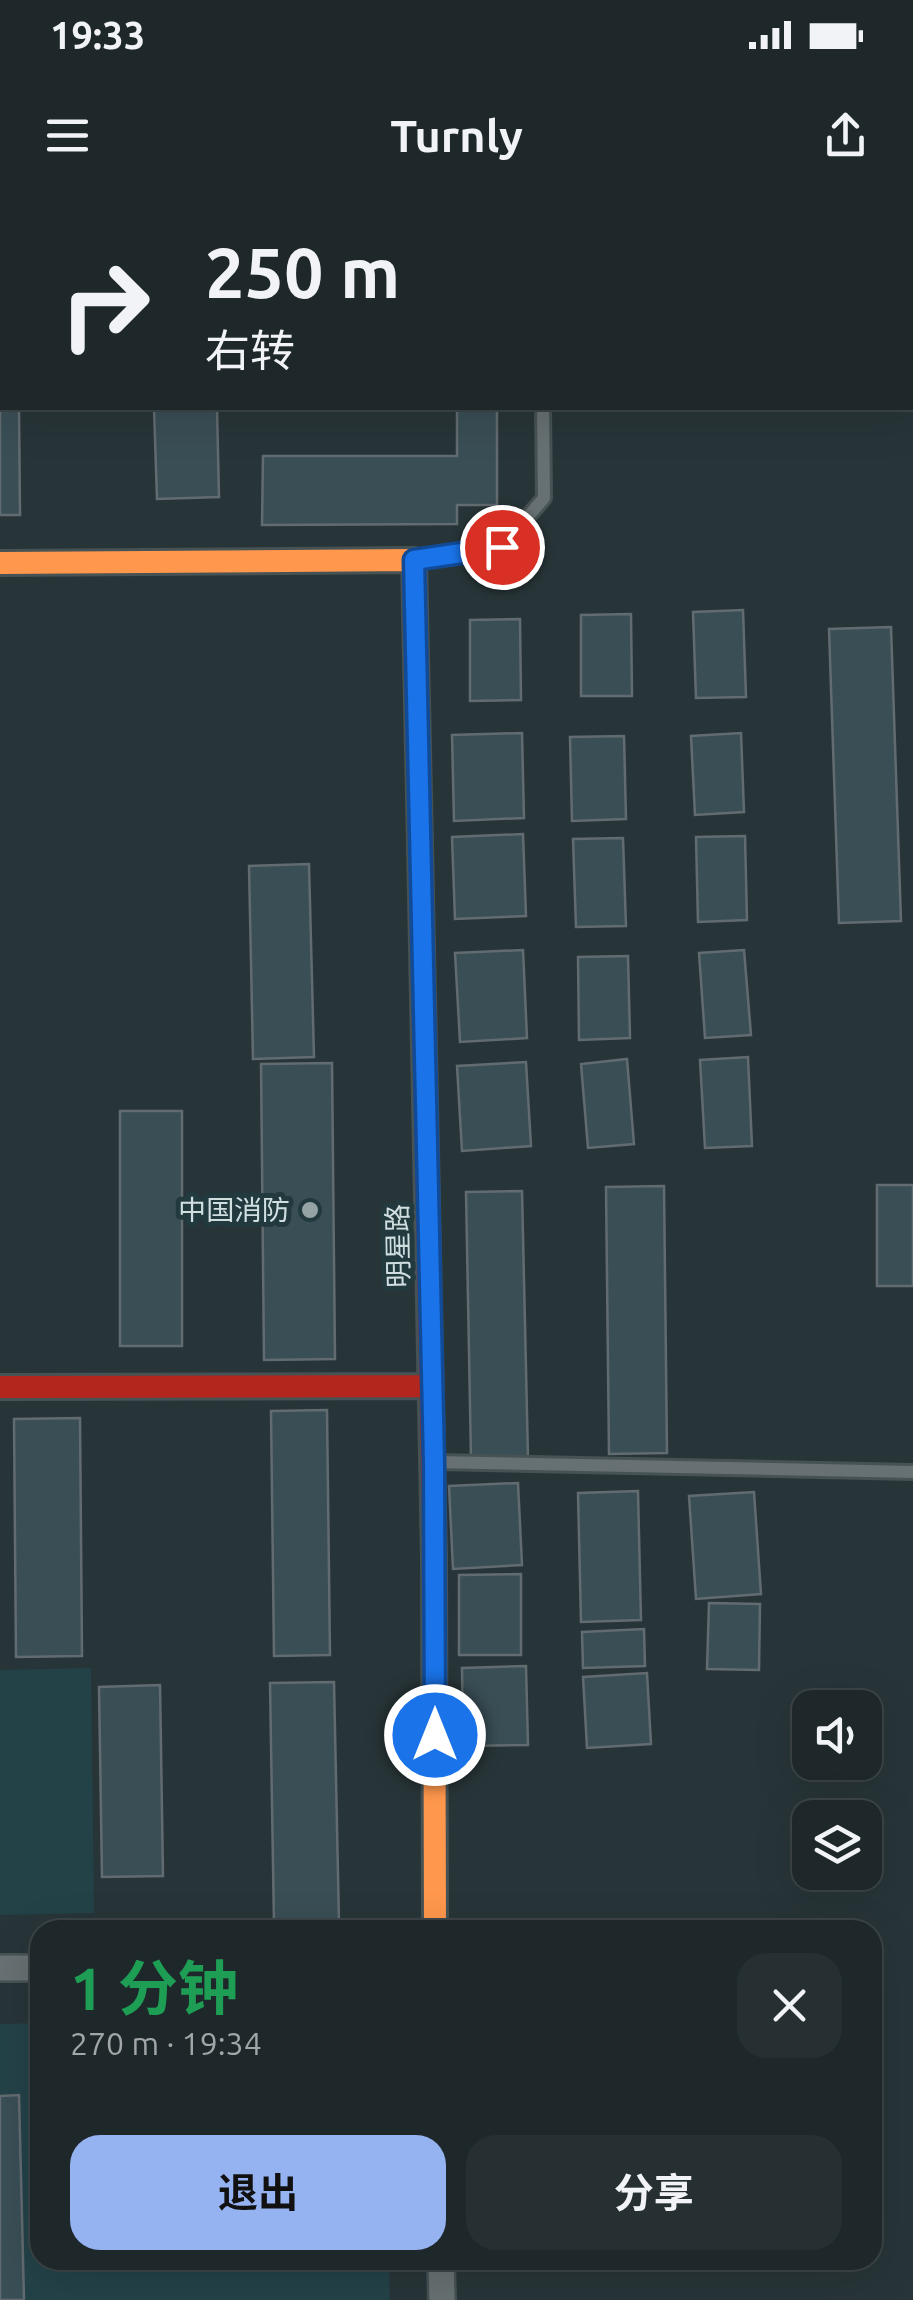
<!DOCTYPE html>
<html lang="zh">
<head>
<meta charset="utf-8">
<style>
  :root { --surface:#1e282a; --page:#263032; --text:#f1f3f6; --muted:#a1a6a8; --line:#3c4447; --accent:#95b2f1 }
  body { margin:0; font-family:Ubuntu,"Noto Sans SC",sans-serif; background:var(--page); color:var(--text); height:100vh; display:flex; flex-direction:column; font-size:38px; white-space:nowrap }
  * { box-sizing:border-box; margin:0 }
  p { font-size:32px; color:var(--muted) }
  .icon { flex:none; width:55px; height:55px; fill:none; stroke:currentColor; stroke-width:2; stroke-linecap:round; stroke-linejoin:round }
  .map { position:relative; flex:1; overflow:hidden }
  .details { position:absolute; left:30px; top:1720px; width:852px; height:350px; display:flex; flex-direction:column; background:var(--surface); border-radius:30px; box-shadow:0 10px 40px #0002,0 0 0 2px var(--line) }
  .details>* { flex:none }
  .banner { position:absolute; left:0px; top:0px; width:915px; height:210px; box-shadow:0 10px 40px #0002,0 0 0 2px var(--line); background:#1e282a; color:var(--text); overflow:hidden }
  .tools { position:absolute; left:792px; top:1490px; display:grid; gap:20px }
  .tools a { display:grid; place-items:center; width:90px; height:90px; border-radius:20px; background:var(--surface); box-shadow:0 10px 40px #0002,0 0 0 2px var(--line); font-size:50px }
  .pin { position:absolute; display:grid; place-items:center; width:85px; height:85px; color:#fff; margin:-42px; border:5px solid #fff; border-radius:50%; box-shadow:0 2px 10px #0007 }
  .me { position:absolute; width:110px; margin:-55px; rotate:0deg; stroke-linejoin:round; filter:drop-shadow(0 0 8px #0008) }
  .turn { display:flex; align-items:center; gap:35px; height:210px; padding:0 40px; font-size:45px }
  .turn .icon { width:130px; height:130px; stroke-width:2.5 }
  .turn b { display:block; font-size:70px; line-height:85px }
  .round { display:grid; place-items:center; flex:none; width:105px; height:105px; border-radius:30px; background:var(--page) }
  .summary { display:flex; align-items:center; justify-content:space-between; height:170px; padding:0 40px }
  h1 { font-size:60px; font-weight:700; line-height:75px; color:#1e9e55 }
  .primary-button { display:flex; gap:20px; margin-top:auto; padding:20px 40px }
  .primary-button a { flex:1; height:115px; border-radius:30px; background:var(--accent); color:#111; font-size:40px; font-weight:700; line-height:115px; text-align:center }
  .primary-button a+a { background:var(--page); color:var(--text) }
  .status { display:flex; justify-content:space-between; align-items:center; height:70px; padding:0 50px; background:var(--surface); direction:ltr }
  .status svg { height:28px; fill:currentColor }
  header { display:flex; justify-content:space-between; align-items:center; height:130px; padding:0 40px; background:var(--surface); font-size:45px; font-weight:700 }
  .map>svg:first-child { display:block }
  .built { fill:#234248 }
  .building { fill:#3a4e56; stroke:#626b70; stroke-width:2.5 }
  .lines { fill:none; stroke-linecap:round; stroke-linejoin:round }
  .lane-casing { stroke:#465254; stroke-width:18 }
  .street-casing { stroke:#465254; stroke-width:30 }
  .slow-casing { stroke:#465254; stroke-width:28 }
  .jam-casing { stroke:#465254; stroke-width:28 }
  .lane { stroke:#677072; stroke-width:12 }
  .street { stroke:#677072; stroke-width:25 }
  .slow { stroke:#ff974d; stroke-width:22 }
  .jam { stroke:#b3261e; stroke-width:22 }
  .route-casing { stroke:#114b97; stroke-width:25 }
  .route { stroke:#1a73e8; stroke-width:18 }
  .poi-dot { fill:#95a3a5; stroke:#223a3e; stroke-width:4 }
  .labels { text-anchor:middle; stroke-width:10; stroke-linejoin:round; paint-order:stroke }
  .poi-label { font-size:28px; fill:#d0dee0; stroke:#223a3e; text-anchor:end }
  .street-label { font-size:28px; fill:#d0dee0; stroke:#223a3e }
</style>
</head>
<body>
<div class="status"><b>19:33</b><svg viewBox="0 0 49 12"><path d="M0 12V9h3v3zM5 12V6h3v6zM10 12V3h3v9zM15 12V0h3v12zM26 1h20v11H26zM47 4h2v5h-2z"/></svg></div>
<header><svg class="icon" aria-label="menu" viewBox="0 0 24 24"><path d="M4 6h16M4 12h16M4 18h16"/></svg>Turnly<svg class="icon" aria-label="share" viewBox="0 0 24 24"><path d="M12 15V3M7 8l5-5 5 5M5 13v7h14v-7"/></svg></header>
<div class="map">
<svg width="913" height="2100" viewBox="0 0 913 2100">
  <rect width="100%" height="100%" fill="#283538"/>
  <!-- built -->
  <path class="built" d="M91,1468L94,1713L0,1715V1470Z
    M40,1823V2060H389L390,2100H0V1824Z"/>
  <!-- building -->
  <path class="building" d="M0,25H2V208H19L20,315H0Z
    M154,208H217L219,297L157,299Z
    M457,208H497V305H457V324L262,325L263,256H457Z
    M743,410L746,497L696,498L693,412Z
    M631,414L632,496H581V415Z
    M520,419L521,500L470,501V420Z
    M891,427L901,721L839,723L829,429Z
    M522,533L524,618L454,621L452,535Z
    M741,533L744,612L695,615L691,536Z
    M624,536L626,619L572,621L570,537Z
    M523,634L526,716L455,719L452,637Z
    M745,636L747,720L698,722L696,637Z
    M623,638L626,726L576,727L573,639Z
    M309,664L314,857L253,859L249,666Z
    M523,750L527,838L460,842L455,753Z
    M744,750L751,835L705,838L699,753Z
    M628,756L630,838L579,840L578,757Z
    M748,857L752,946L705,948L700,860Z
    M627,859L634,944L588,948L581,864Z
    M526,862L531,946L462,951L457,866Z
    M332,863L335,1159L264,1160L261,864Z
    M120,911H182V1146H120Z
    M877,985H913V1086H877Z
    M664,986L667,1253L609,1254L606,987Z
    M522,991L528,1258L471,1259L466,992Z
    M327,1210L330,1455L274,1456L271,1211Z
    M80,1218L82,1456L16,1457L14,1219Z
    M518,1283L522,1365L453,1369L449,1286Z
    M638,1291L641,1420L581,1422L578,1293Z
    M754,1292L761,1394L696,1399L689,1296Z
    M521,1374V1455H459V1375Z
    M709,1403L760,1404L759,1470L707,1469Z
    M644,1429L645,1466L583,1468L582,1432Z
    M526,1466L528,1545L463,1546L462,1468Z
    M647,1473L651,1544L587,1548L583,1477Z
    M334,1482L339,1723L274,1725L270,1483Z
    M160,1485L163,1676L102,1677L99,1487Z
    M19,1895L24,2100H0V1896Z"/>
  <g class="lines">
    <!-- lane casing -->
    <g class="lane-casing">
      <path id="lane" d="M541,0V2
        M416,360L502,347L544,298L543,208
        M437,1262L913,1272"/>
    </g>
    <!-- street casing -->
    <g class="street-casing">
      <path id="street" d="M0,1768H40
        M441,2060L442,2100"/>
    </g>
    <!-- slow casing -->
    <g class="slow-casing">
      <path id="slow" d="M0,363L414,360L420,645
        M434,1359L435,1730"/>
    </g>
    <!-- jam casing -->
    <g class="jam-casing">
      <path id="jam" d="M420,645L434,1359
        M0,1187L431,1186"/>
    </g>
    <!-- lane -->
    <use href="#lane" class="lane"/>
    <!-- street -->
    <use href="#street" class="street"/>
    <!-- slow -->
    <use href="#slow" class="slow"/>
    <!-- jam -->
    <use href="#jam" class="jam"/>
  </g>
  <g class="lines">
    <!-- route casing -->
    <g class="route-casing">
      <path id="route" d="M435,1535L434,1262L414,360L502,347"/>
    </g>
    <!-- route -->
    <use href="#route" class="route"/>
  </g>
  <!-- markers -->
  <circle class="poi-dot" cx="310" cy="1010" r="10"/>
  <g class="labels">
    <!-- poi labels -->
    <g class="poi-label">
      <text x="290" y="1020">中国消防</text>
    </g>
    <!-- street labels -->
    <g class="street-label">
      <text transform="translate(398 1046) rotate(-91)" y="10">明星路</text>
    </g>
  </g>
</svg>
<div class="tools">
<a><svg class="icon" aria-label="sound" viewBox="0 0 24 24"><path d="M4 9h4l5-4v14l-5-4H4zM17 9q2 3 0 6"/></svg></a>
<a><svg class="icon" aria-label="layers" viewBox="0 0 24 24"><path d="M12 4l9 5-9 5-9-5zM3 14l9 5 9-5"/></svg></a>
</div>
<div class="pin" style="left:502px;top:347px;background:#d93025"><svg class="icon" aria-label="arrive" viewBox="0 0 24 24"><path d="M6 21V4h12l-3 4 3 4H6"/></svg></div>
<svg class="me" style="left:435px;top:1535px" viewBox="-20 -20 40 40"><circle r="17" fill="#1a73e8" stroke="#fff" stroke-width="3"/><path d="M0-11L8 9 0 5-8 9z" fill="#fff"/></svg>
<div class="banner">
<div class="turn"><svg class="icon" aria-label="right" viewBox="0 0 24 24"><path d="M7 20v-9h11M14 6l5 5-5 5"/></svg><div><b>250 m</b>右转</div></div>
</div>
<section class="details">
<div class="summary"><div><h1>1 分钟</h1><p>270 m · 19:34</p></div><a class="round"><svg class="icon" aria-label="close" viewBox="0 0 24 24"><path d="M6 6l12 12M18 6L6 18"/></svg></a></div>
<div class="primary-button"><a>退出</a><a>分享</a></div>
</section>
</div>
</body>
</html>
